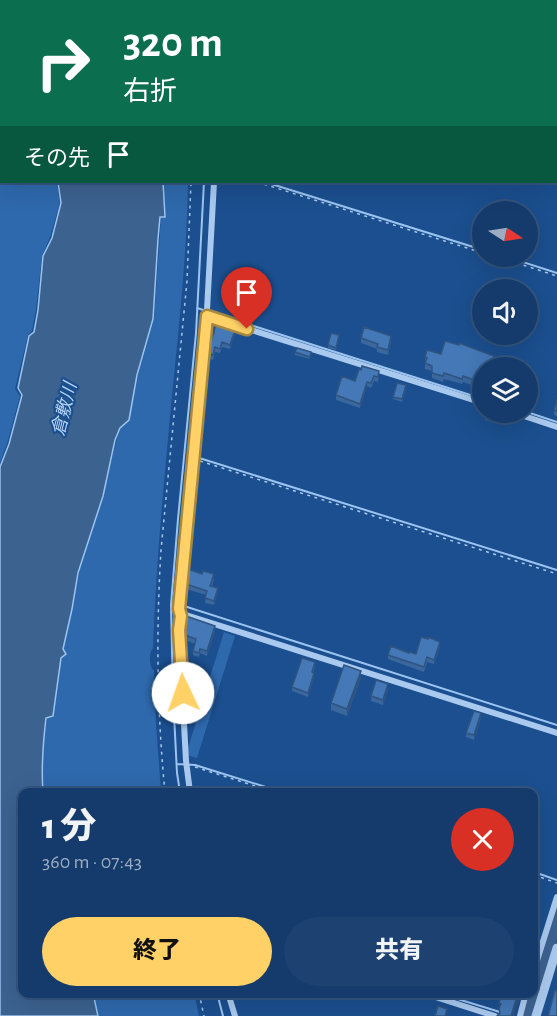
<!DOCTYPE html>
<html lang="ja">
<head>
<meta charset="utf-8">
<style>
  :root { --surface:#143b6b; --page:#1d4271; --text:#f1f3f6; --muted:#9dadc1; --line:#33557e; --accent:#ffd166 }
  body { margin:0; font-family:"Alegreya Sans","Noto Sans JP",sans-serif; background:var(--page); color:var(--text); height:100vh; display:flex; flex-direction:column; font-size:22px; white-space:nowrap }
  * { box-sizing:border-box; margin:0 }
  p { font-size:20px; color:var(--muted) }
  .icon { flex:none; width:33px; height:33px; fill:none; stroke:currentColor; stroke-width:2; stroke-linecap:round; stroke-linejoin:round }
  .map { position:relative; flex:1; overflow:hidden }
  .panel { position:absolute; left:18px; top:788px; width:520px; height:210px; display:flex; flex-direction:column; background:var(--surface); border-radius:12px; box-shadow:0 6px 24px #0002,0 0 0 2px var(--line) }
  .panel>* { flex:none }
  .banner { position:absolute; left:0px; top:0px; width:558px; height:183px; box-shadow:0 6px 24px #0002,0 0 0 2px var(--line); background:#0b6e4f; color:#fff; overflow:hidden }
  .needle { width:39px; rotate:102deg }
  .tools { position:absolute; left:472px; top:201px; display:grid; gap:12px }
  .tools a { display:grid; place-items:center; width:66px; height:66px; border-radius:50%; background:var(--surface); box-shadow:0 6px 24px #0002,0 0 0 2px var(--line); font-size:30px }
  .pin { position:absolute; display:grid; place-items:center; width:51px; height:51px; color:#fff; margin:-62px -26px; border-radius:50% 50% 50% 0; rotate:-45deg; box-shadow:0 0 6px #0007 }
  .pin .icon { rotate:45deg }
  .me { position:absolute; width:66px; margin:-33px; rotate:357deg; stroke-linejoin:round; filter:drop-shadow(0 0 4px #0008) }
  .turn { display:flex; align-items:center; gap:21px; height:126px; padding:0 24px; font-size:27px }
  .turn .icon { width:78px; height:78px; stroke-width:2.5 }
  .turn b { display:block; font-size:42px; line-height:51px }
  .then { display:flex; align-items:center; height:57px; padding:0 24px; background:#0003; gap:12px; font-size:22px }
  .round { display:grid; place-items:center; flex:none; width:63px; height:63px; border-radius:32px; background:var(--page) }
  .overview { display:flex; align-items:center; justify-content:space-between; height:102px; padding:0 24px }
  h1 { font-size:36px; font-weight:800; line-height:45px }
  .button { display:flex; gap:12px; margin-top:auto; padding:12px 24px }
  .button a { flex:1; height:69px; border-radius:36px; background:var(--accent); color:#111; font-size:24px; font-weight:800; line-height:69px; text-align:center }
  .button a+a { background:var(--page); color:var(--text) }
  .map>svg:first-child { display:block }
  .green { fill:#2e69ad }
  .water { fill:#3c6290; stroke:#9cc4f0; stroke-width:1.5 }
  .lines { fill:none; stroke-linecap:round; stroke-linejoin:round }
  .stream { stroke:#9cc4f0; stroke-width:2 }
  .river { stroke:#3c6290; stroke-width:14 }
  .path { stroke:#a9c9ee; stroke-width:1.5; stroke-dasharray:3 4.5; stroke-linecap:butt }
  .minor { stroke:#a9c9ee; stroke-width:6 }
  .tertiary { stroke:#a9c9ee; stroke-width:9 }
  .trunk { stroke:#f8faff; stroke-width:12 }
  .wall { fill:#3a679d }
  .shaded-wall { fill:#305480 }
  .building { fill:#4478b7; stroke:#305480; stroke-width:1.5 }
  .route-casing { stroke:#a68842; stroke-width:15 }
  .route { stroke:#ffd166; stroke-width:10 }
  .labels { text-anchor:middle; stroke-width:4.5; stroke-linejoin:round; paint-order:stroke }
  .water-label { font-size:18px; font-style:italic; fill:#b5d3f5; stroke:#1b4f8f }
</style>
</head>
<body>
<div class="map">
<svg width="557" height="1016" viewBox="0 0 557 1016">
  <rect width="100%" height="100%" fill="#1b4f8f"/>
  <!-- green -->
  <path class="green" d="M0,12H2V182H57L60,203L50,237L42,256L36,310L32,331L28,335L15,389L20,396L7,444L0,463Z
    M163,182H188C187,253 179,325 172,396C164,480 156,563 153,648C149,653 149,662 152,669L154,670L156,725L161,792H43V742L47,718L53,717L61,659L66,654L63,649L80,569L103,496L116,442L121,427L129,420L138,375L154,319L161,218L165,217Z
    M224,632L235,636L197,758L187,755L188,748Z
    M93,993H194L199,1016H99Z"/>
  <!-- water -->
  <path class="water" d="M0,0H127V1L2,2L1,11H0Z
    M58,182H163L165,217H160L158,239L153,319L137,375L129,420L120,428L115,440L103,496L78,573L72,609L63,649L66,654L61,658L53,716L46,718C43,743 41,767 43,792H22V993H93L98,1016H0V467L9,444L22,395L18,388L29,336L34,332L38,310L43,256L52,238L61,203Z"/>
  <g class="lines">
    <!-- stream -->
    <path class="stream" d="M556,120H557
      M265,182L483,250
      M504,256L557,273
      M197,308L483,399
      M527,412L557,422
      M196,457L557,570
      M171,605L184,606L557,725
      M177,764L195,765L282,792
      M180,792L177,773L173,695L171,605L178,519L196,333L204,182
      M534,872L557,880
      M217,993L223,1016
      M438,993L500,1012"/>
    <!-- river -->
    <path class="river" d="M534,988L557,915
      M525,1016L533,993"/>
    <!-- path -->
    <path class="path" d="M257,182L483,253
      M495,256L557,276
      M200,461L557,574
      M195,767L274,792
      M165,792C157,712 156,630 161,550L187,281L191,182
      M534,875L557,883
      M199,993L204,1016"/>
    <!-- minor -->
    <path class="minor" d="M203,0V2
      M217,0L222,2
      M278,2L279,0
      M405,2V0
      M556,129H557
      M207,316L483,403
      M512,412L557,427
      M181,616L186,615L557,733
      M190,792L186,761L179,630L181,616L179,609L207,310L214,182
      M534,970L557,897
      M228,993L235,1016
      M423,993L495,1016
      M520,1016L526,993"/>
    <!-- tertiary -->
    <path class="tertiary" d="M536,1016L557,948"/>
    <!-- trunk -->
    <path class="trunk" d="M323,0L328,2
      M379,0L383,2
      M556,61L557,62
      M556,72H557"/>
  </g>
  <!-- wall -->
  <path class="wall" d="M424,0H488L487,2H424Z
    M226,327L235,334L230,349L222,347L220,353L215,352L213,360L208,358V354Z
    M339,337L336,350L328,348V345Z
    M361,338L391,341L388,355L377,352V349L361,343Z
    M295,352L311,354L310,359L295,355Z
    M441,354L494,362L483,368V389L463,382L462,384L444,379L443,382L432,378V371L425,369V357Z
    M359,369L379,376L378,382L374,381L371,388L367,386L360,408L336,400V395L355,381Z
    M406,388L402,402L393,399V397Z
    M557,399V416L554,415V410Z
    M496,416L494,422L485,420V417Z
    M214,579L212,586L218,593L214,605L205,603L206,595L186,589V584Z
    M186,616L215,631L207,656L200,653L199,657L193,655V651L195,644L185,640Z
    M440,647L434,664L427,662L424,672L388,659V655L409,653L416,654Z
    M315,666L313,673L314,677L308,697L292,691V687Z
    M361,678L347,716L331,710V703Z
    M388,689L383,705L371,701V696Z
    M481,718L474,740L466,737V733Z"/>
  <!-- shaded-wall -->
  <path class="shaded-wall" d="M235,330V334L230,349V345Z
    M367,382V386L360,408V404Z
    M218,588V593L214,605V601Z
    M215,626V631L207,656V651Z
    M440,642V647L434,664V660Z
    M361,671V678L347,716V709Z
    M314,673V677L308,697V693Z
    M388,684V689L383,705V700Z
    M481,713V718L474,740V735Z
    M518,993H521L513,1016H511Z"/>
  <!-- building -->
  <path class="building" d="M288,0H298V2H288Z
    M433,0H471L470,2H437Z
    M510,0H527V2H509Z
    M542,0H557V10L556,2H542Z
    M217,320L226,323L225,326L235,330L230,345L222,342L220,349L215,347L213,355L208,354Z
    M364,327L391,336L388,350L377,347L378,344L361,338Z
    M331,333L339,335L336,348L328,345Z
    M445,341L459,345V343L494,356L491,368H483V383L463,376L462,379L444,373L443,376L432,373V366L425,363L427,358L425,357L427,350L441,354Z
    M297,348L311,352L310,357L295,352Z
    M362,366L379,371L378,377L374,376L371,383L367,382L360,404L336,395L342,376L355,381L359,369L361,370Z
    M397,383L406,385L402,399L393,397Z
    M557,399V411L554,410Z
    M487,412L496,414L494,420L485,417Z
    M188,569L202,574L203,571L214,574L210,586L218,588L214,601L205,598L207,591L186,584Z
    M186,616L215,626L207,651L200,649L199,653L193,651L196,639L185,635Z
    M421,637L428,639V637L440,642L434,660L427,657L424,667L388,655L391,646L409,653L410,652L416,654Z
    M302,658L315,662L312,672L314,673L308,693L292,687Z
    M344,665L361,671L347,709L331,703Z
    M376,680L388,684L383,700L371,696Z
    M474,711L481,713L474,735L466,733Z
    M555,990L557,991V1016H548Z
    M502,993H518L511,1016H497L500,1013L499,1008L501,1004L499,1003Z
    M438,1006L447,1009L445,1016H435Z"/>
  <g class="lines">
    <!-- route casing -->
    <g class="route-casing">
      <path id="route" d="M183,693L179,630L181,616L179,609L207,316L247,329"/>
    </g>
    <!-- route -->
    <use href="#route" class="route"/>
  </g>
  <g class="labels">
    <!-- water labels -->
    <g class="water-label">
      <text transform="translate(64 409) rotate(-76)" y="6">倉敷川</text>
    </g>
  </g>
</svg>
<div class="tools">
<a><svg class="needle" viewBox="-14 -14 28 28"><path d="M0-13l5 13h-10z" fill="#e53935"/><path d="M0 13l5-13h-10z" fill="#9dadc1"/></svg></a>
<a><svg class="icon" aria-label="sound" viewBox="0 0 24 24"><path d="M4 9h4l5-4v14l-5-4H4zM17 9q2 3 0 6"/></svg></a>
<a><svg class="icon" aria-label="layers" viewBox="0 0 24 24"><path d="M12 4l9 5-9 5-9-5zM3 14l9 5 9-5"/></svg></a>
</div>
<div class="pin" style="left:247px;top:329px;background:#d93025"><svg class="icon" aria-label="arrive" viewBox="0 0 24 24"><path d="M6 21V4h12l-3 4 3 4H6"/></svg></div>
<svg class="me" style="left:183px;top:693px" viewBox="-20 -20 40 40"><circle r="19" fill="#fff"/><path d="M0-13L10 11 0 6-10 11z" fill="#ffd166"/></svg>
<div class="banner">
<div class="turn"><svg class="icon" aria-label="right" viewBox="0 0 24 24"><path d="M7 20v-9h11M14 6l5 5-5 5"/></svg><div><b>320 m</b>右折</div></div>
<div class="then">その先<svg class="icon" aria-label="arrive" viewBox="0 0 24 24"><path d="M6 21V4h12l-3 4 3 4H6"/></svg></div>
</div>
<section class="panel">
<div class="overview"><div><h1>1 分</h1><p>360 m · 07:43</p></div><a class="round" style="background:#d93025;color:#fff"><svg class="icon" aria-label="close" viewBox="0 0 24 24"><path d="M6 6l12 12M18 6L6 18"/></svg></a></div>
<div class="button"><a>終了</a><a>共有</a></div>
</section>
</div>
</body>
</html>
